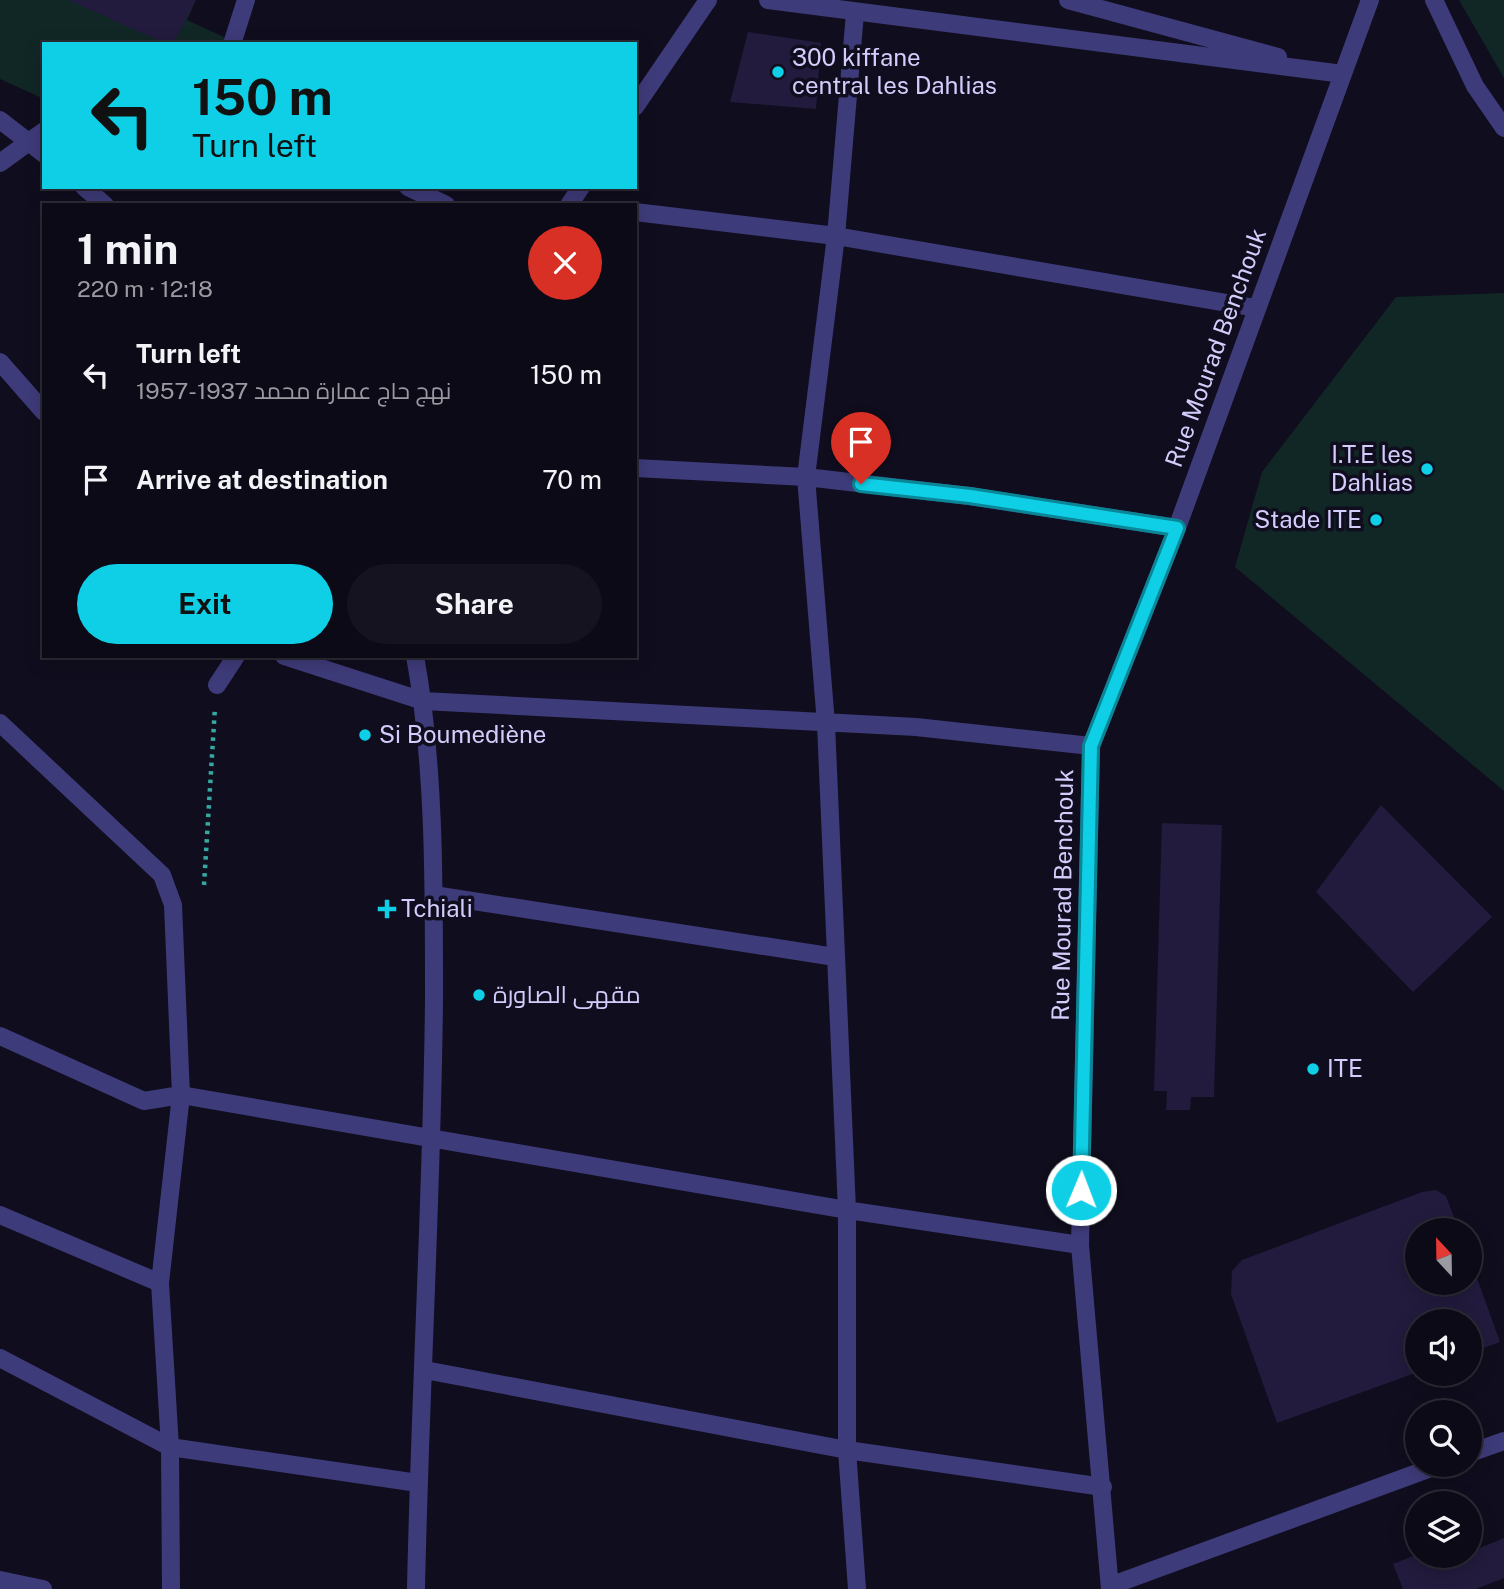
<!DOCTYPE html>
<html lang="en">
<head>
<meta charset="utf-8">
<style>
  :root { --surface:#0c0a16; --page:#15131f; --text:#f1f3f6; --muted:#9a9aa1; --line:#2c2b35; --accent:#0fcfe6 }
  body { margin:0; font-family:"Public Sans",Cairo,sans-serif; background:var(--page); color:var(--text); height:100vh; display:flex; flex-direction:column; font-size:26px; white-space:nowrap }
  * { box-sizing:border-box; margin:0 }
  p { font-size:23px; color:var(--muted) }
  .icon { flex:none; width:38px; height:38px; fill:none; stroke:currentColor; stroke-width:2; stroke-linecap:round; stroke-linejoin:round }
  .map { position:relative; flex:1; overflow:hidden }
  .sheet { position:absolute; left:42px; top:203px; width:595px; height:455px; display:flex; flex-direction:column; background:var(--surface); border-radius:0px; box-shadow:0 4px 18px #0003,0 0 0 2px var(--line) }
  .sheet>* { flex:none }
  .top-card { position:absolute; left:42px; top:42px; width:595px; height:147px; border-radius:0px; box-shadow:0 4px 18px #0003,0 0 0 2px var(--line); background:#0fcfe6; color:#111; overflow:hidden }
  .needle { width:46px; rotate:338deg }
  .tools { position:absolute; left:1405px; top:1218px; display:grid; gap:14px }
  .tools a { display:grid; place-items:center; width:77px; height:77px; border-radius:50%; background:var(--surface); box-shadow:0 4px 18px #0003,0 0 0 2px var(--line); font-size:35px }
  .pin { position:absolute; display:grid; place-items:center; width:60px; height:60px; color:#fff; margin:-72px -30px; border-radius:50% 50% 50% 0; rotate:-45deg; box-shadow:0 0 7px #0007 }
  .pin .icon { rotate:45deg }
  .me { position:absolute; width:77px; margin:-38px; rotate:1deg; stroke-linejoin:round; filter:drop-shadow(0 0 5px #0008) }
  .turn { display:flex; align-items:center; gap:24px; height:147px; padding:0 35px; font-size:32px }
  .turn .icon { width:91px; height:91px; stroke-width:2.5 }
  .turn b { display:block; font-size:49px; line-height:60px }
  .round { display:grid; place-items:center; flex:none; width:74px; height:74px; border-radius:37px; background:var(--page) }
  .overview { display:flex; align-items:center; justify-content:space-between; height:119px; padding:0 35px }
  h1 { font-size:42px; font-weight:700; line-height:52px }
  .cta { display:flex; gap:14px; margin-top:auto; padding:14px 35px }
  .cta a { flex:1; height:80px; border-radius:42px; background:var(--accent); color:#111; font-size:28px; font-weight:700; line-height:80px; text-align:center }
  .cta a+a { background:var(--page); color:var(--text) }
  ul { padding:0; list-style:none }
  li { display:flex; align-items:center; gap:21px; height:105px; padding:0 35px }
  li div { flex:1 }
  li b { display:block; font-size:26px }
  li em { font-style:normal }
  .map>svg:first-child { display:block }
  .green { fill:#112726 }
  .building { fill:#221b3d }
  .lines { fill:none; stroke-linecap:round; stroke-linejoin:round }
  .path { stroke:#35a8a2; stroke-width:4.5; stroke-dasharray:3.5 5; stroke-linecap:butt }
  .minor { stroke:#3e3b7a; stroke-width:18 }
  .route-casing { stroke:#0a8796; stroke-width:18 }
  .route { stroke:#0fcfe6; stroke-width:12 }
  .poi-dot { fill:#0fcfe6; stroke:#100d1e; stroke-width:2.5 }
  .labels { text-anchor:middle; stroke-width:7; stroke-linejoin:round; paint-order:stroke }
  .poi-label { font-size:24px; fill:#d3cdfc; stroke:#100d1e; text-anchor:start }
  .street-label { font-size:24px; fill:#d3cdfc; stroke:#100d1e }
</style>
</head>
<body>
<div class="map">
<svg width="1504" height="1589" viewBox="0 0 1504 1589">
  <rect width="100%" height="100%" fill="#100d1e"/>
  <!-- green -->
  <path class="green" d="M0,0H196L187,20L226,38L224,44H44V99L0,79Z
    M1459,0H1504V78Z
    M1504,293V791L1235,567L1262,472L1396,297Z"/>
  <!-- building -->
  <path class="building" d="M69,0H196L173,44H166Z
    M748,32L821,43L816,109L730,102Z
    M1381,805L1492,917L1413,992L1316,892Z
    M1162,823L1222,825L1214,1097H1191L1190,1110H1166L1167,1091H1154Z
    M1436,1190L1446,1196L1459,1230H1418V1283H1470V1268L1473,1267L1500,1342L1470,1353V1321H1418V1372L1277,1423L1231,1294L1232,1271L1242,1260L1422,1192Z
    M1504,1538V1578L1476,1589H1403L1393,1564L1413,1556H1470V1552Z"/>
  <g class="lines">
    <!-- path -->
    <path class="path" d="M204,885L215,707"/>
    <!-- minor -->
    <path class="minor" d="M768,0L1343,74
      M1068,0L1278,57
      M1434,0L1475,86L1504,128
      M855,13L836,236L806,477L826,724L847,1210V1450L857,1589
      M232,44L246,0
      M635,107L708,0
      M0,120L44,154
      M0,163L44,131
      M84,187L105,205
      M408,187L446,205
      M569,205L581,187
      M635,212L836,236L1256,308
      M0,362L44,412
      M635,468L806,477L969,496L1177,528
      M284,656L423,701L916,727L1091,746
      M415,656C435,765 434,889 434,1000C432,1197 420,1393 416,1589
      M217,685L236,656
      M0,723L162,875L173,905L181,1095L160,1283L170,1447L171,1589
      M434,895L835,957
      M0,1036L144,1101L181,1095L847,1210L1080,1245
      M0,1215L160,1283
      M0,1358L170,1447L418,1483
      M425,1370L847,1450L1103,1487
      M1470,1453L1504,1441
      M0,1580L43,1589
      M1110,1586L1439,1465
      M1110,1589L1080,1245L1091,746L1177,528L1370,0"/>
  </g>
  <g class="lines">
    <!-- route casing -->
    <g class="route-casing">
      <path id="route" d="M861,484L970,496L1177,528L1091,746L1081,1190"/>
    </g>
    <!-- route -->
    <use href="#route" class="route"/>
  </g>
  <!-- markers -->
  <g class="poi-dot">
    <circle cx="778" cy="72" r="7"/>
    <circle cx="1427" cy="469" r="7"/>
    <circle cx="1376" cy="520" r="7"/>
    <circle cx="365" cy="735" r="7"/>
    <path d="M383.5 898.5h7v7h7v7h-7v7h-7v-7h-7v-7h7z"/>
    <circle cx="479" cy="995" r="7"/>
    <circle cx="1313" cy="1069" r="7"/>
  </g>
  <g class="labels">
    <!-- poi labels -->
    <g class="poi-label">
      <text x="792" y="66">300 kiffane<tspan x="792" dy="28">central les Dahlias</tspan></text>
      <text x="1413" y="463" text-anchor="end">I.T.E les<tspan x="1413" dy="28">Dahlias</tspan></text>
      <text x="1362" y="528" text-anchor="end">Stade ITE</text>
      <text x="379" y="743">Si Boumediène</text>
      <text x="401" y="917">Tchiali</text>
      <text x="493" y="1003">مقهى الصاورة</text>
      <text x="1327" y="1077">ITE</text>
    </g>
    <!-- street labels -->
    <g class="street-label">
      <text transform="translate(1216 348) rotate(-70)" y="8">Rue Mourad Benchouk</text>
      <text transform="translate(1063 895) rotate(-89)" y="8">Rue Mourad Benchouk</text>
    </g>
  </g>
</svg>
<div class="tools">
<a><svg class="needle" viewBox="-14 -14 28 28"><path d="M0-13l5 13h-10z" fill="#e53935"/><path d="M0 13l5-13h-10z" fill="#9a9aa1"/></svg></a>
<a><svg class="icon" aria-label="sound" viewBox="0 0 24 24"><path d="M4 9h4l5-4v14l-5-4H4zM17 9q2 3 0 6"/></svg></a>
<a><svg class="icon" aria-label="search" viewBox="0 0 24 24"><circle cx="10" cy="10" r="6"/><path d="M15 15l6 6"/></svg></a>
<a><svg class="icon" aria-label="layers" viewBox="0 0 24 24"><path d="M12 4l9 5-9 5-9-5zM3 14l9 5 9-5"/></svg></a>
</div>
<div class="pin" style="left:861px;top:484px;background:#d93025"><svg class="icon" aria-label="arrive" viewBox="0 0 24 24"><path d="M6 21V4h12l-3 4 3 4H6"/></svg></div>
<svg class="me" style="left:1081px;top:1190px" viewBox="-20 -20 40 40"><circle r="17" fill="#0fcfe6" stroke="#fff" stroke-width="3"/><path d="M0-11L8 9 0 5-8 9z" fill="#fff"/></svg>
<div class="top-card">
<div class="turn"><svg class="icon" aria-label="left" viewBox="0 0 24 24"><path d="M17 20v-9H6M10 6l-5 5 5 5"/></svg><div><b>150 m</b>Turn left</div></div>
</div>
<section class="sheet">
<div class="overview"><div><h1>1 min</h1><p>220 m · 12:18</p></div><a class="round" style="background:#d93025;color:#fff"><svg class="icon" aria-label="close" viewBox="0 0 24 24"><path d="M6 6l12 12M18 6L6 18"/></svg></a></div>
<ul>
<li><svg class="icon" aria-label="left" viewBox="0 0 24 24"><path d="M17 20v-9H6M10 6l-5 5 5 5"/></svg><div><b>Turn left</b><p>نهج حاج عمارة محمد 1937-1957</p></div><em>150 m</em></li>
<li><svg class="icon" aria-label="arrive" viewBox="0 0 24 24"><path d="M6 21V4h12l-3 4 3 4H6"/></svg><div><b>Arrive at destination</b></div><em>70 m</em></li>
</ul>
<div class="cta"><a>Exit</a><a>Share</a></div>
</section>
</div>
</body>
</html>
